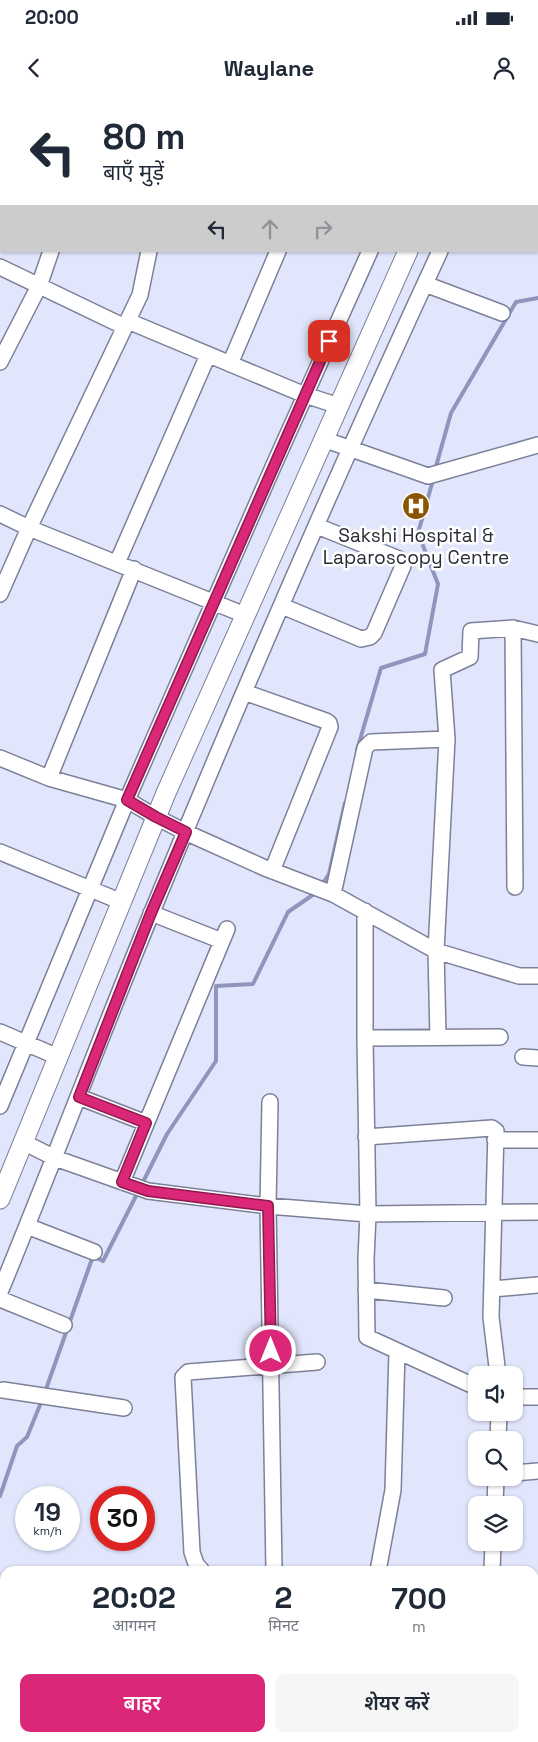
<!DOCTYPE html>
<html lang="hi">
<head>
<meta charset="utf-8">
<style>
  :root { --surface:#fff; --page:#f6f6f7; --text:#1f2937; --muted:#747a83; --accent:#db2777 }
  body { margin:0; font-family:"Space Grotesk","Noto Sans Devanagari",sans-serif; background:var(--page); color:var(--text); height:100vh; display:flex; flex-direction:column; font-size:19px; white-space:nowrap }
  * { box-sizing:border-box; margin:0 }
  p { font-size:16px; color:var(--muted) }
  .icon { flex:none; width:28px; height:28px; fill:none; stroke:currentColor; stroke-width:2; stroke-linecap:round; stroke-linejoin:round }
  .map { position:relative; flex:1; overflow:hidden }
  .sheet { position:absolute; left:0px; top:1466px; width:539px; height:176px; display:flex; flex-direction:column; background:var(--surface); border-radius:15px 15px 0 0; box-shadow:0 1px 4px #0004 }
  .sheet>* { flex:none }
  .hud { position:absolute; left:0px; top:0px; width:539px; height:152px; box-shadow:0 1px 4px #0004; background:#fff; color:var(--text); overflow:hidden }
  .tools { position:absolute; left:468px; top:1266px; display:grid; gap:10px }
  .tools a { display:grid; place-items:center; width:55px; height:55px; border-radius:10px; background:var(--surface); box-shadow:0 1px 4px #0004; font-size:25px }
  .speed { position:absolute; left:15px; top:1386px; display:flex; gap:10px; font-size:25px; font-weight:700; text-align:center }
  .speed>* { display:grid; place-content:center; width:65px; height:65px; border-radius:50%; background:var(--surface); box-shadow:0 1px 4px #0004; line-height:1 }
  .speed small { font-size:12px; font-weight:400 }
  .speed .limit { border:8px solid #d22; background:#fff; color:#111 }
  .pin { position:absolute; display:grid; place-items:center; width:42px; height:42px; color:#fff; margin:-21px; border-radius:10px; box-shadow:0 2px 8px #0006 }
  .me { position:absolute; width:55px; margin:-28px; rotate:0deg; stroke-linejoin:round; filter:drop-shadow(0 0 4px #0008) }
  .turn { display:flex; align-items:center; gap:18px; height:105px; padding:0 20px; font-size:22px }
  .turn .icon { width:65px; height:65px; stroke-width:2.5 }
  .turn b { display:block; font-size:35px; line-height:42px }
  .lanes { display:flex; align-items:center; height:48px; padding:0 20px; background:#0003; justify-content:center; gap:25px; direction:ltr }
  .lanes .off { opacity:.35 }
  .eta { display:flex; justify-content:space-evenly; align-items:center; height:85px; text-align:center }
  .eta b { font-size:30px; font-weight:600; line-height:35px }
  .button { display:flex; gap:10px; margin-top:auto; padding:10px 20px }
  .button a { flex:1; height:58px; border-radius:10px; background:var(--accent); color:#fff; font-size:20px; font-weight:600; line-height:58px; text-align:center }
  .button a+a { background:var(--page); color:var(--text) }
  .status { display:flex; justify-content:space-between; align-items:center; height:35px; padding:0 25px; background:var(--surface); direction:ltr }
  .status svg { height:14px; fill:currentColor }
  header { display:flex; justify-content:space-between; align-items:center; height:65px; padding:0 20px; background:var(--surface); font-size:22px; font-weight:600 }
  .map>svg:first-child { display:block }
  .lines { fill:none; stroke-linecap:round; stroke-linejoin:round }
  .stream { stroke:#8f95bb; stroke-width:4 }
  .minor-casing { stroke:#7c8099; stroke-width:18 }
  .major-casing { stroke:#7c8099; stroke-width:21 }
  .minor { stroke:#fff; stroke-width:15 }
  .major { stroke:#fff; stroke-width:19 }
  .route-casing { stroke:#8e194d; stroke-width:12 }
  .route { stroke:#db2777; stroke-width:9 }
  .labels { text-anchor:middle; stroke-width:5; stroke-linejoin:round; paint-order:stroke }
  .poi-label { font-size:19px; fill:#292b35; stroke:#fff }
</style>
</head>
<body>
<div class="status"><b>20:00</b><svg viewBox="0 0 49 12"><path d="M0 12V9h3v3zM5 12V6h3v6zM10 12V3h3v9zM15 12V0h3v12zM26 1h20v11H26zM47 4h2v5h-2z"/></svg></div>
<header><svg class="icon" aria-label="back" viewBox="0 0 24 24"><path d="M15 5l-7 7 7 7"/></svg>Waylane<svg class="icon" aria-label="person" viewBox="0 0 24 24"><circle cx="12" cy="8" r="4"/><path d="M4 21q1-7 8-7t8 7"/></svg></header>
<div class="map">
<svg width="538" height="1642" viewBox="0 0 538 1642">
  <rect width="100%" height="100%" fill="#e2e6fc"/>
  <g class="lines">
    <!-- stream -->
    <path class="stream" d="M435,370L451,313L516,202L538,198
      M357,650L381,568L425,554L438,484L418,433L433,380
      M321,786L329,774L345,703
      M141,1086L167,1034L216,961V886L253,884L288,812L317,792
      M45,1292L93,1156L103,1161L138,1092
      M0,1396L17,1346L27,1337L40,1305"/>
    <!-- minor casing -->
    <g class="minor-casing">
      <path id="minor" d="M38,0V1
        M145,0V1
        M96,1L99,0
        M438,1V0
        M510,1L511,0
        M0,44L1,43
        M0,167L125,227
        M425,184L502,213
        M128,221L305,295L339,306
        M0,262L39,186L51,151
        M230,264L278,151
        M323,339L428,376L538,345
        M0,414L29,428L245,515
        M117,463L208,255
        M0,494L29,428L140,195L149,151
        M282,506L361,539L370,537L374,533L403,466L399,459L317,426
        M513,528L515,787
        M244,592L326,621L329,623L330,627L272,771
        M0,658L49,678L127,700L156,717L185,732L265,768L333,794L436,851L519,876H538
        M49,678L134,469
        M0,752L122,802
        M333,794L365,648L371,642L447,639
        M365,811V938L500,937
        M151,813L222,841
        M0,932L58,957
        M438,937L436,851L447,639L442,570L470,557L471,531L513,528L538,534
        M365,938L368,1114L366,1159L367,1237L476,1287
        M523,957L538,958
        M79,997L146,1023
        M270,1002L268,1106L274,1471
        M0,1006L127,700L273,367L370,151
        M366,1037L492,1028L496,1031L491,1217L498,1275
        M495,1040H538
        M23,1042L55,1058L148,1091L268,1106L368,1114L538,1112
        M122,1082L227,829
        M27,1126L94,1152
        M492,1189L538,1185
        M366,1190L444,1198
        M0,1192C52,1066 100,938 152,812C243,590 339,369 440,151
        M0,1199L64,1225
        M3,1290L124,1308
        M514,1297H538
        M498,1340L499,1312
        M514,1373L538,1371
        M495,1405L496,1378
        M202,1471L196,1464L192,1452L183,1277L188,1272L317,1262
        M378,1471L393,1390L397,1251
        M492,1471L493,1442
        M0,1498H5
        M534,1525L538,1524
        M534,1537L538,1548
        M534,1580H538
        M0,1592H5
        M534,1635L538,1636
        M205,1642L206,1638
        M321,1642V1638"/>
    </g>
    <!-- major casing -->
    <g class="major-casing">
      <path id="major" d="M476,1V0
        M0,1099L166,693L408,151"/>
    </g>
    <!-- minor -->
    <use href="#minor" class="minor"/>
    <!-- major -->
    <use href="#major" class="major"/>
  </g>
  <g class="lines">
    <!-- route casing -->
    <g class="route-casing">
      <path id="route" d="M271,1251L268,1106L148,1091L122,1082L146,1023L79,997L151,813L186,732L156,717L127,700L329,241"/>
    </g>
    <!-- route -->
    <use href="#route" class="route"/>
  </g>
  <!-- icons -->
  <defs>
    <g id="hospital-disc" transform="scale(1.4375)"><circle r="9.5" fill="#8b5604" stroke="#fff"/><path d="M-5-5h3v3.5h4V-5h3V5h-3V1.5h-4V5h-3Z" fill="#fff"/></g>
  </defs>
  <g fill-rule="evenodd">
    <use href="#hospital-disc" x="416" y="406"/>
  </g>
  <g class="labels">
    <!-- poi labels -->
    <g class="poi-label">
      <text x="416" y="442">Sakshi Hospital &amp;<tspan x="416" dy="22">Laparoscopy Centre</tspan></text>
    </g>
  </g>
</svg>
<div class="tools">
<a><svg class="icon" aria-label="sound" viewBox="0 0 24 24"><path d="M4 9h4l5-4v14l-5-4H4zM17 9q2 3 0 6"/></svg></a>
<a><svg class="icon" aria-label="search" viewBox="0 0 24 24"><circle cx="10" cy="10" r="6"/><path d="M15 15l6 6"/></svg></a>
<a><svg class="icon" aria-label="layers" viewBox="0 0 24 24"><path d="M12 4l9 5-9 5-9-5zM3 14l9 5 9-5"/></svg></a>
</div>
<div class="speed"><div>19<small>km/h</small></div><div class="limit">30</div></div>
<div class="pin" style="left:329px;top:241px;background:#d93025"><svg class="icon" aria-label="arrive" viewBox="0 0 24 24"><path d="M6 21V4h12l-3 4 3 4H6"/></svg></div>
<svg class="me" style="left:271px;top:1251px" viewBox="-20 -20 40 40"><circle r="17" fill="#db2777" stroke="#fff" stroke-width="3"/><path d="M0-11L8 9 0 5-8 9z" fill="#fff"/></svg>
<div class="hud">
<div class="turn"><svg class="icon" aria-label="left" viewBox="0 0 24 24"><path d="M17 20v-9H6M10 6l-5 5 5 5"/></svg><div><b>80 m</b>बाएँ मुड़ें</div></div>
<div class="lanes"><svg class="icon" aria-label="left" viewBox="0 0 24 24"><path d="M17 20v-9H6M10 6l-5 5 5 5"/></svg><svg class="icon off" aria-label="ahead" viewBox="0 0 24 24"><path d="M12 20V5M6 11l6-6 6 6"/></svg><svg class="icon off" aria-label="right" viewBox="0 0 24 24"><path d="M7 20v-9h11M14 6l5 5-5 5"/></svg></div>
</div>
<section class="sheet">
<div class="eta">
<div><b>20:02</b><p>आगमन</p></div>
<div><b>2</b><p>मिनट</p></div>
<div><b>700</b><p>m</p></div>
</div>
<div class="button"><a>बाहर</a><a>शेयर करें</a></div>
</section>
</div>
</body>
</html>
